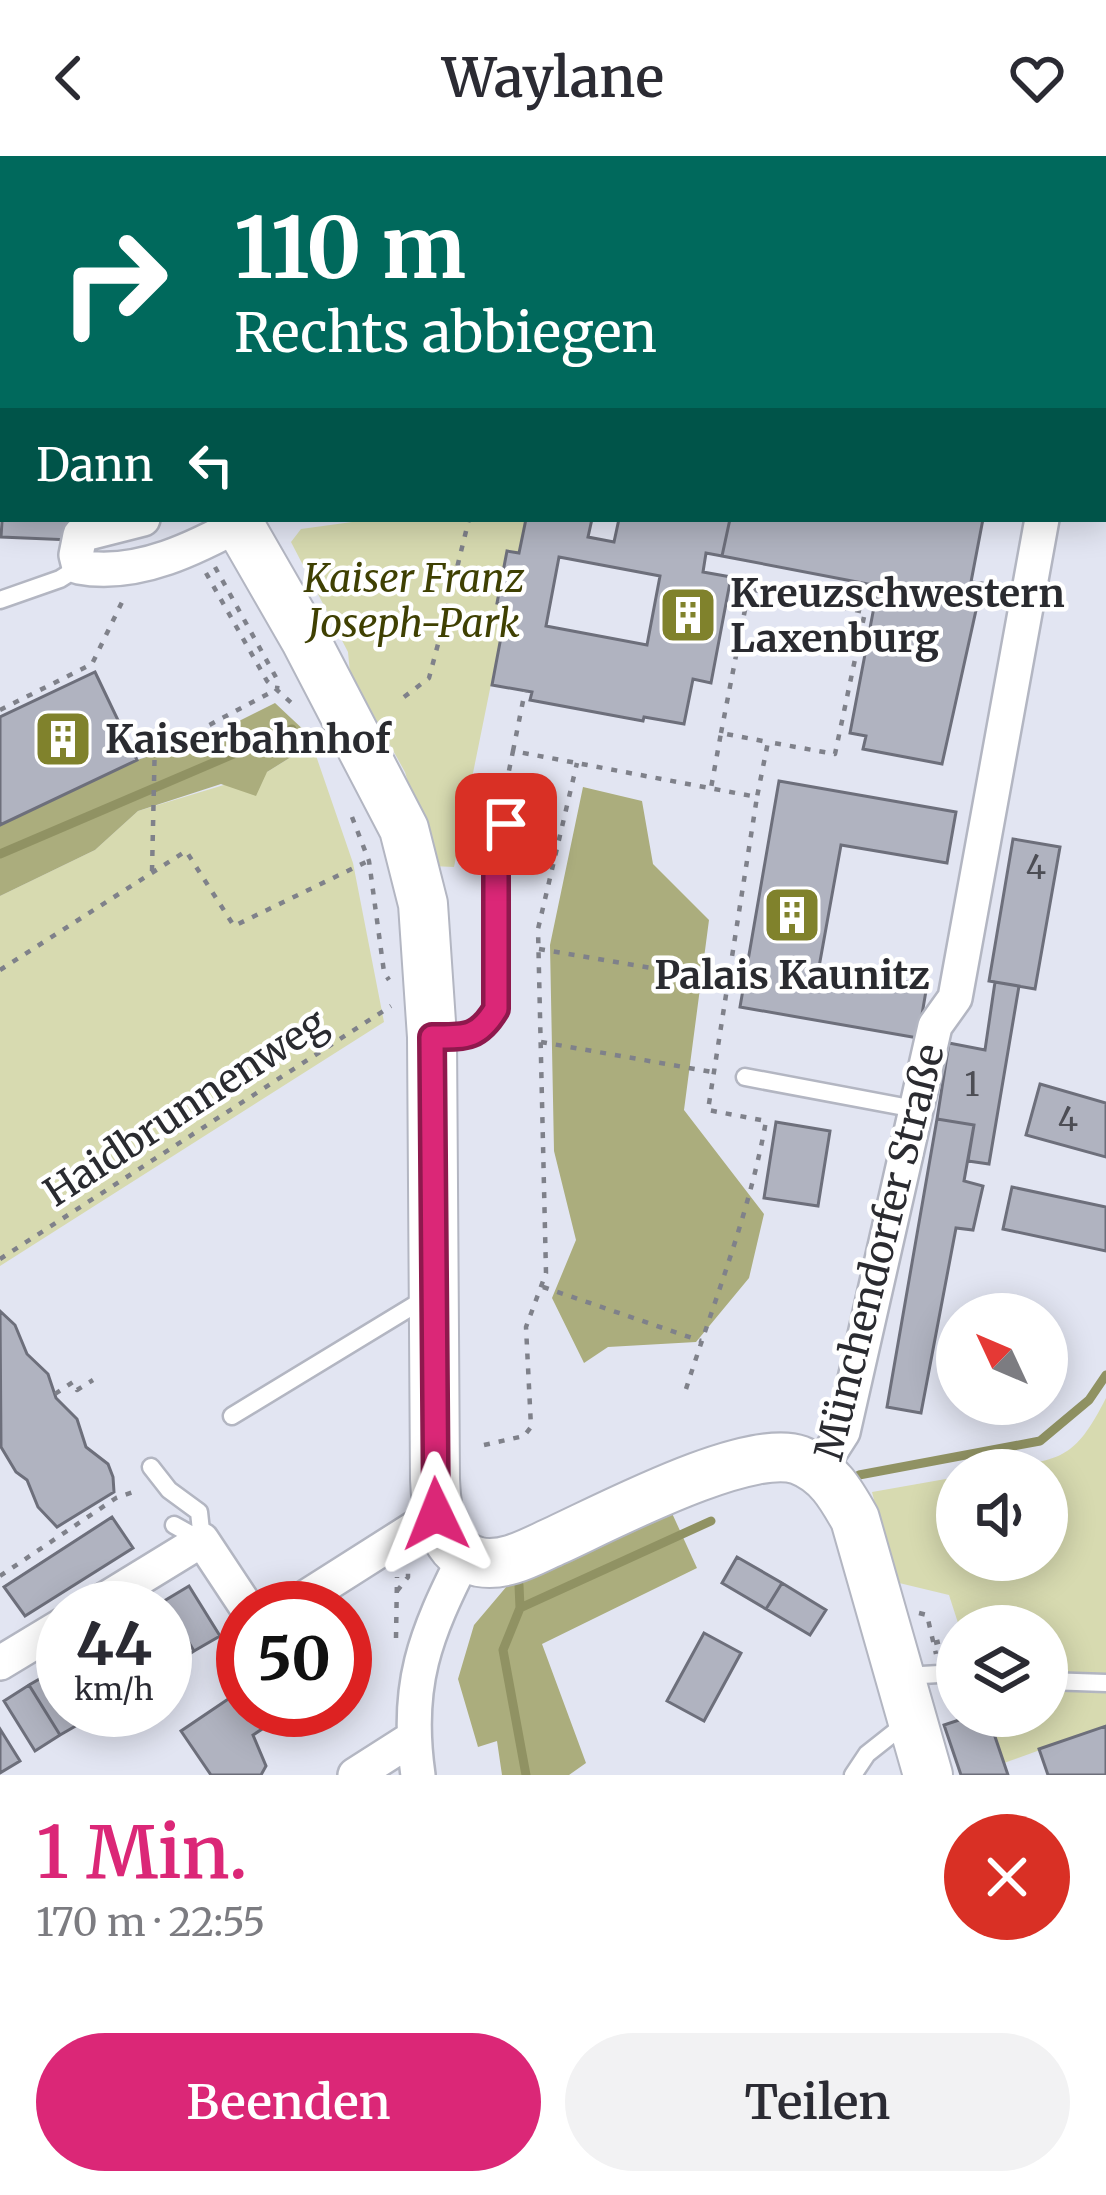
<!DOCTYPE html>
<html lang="de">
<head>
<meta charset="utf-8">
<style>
  :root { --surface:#fff; --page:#f2f2f3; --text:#2b2b33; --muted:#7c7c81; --accent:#db2777 }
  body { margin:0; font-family:Merriweather,serif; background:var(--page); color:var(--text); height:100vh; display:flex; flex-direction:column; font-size:45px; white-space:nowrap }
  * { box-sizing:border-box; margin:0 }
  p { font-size:39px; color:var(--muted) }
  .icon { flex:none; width:66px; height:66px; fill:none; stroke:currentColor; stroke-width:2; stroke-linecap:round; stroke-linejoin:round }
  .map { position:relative; height:1619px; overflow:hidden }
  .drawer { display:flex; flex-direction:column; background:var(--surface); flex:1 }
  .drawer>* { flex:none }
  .hud { position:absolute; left:0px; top:0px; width:1107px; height:366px; box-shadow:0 6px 30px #0003; background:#00695c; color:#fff; overflow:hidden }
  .needle { width:78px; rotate:314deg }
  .tools { position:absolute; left:936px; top:1137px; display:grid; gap:24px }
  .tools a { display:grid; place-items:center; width:132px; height:132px; border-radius:50%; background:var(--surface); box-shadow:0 6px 30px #0003; font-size:60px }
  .speed { position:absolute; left:36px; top:1425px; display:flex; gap:24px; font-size:60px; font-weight:700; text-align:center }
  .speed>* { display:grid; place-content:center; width:156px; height:156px; border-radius:50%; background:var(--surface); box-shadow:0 6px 30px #0003; line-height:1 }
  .speed small { font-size:30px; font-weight:400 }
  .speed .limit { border:18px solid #d22; background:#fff; color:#111 }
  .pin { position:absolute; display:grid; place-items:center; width:102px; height:102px; color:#fff; margin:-51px; border-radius:24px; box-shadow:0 6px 18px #0006 }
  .me { position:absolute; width:132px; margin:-66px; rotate:358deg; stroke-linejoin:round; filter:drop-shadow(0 0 9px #0008) }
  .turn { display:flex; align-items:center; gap:42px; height:252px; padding:0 36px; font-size:54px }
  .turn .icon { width:156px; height:156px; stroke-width:2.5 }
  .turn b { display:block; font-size:84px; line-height:102px }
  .then { display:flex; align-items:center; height:114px; padding:0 36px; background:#0003; gap:24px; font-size:45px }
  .round { display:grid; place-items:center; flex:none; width:126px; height:126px; border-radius:63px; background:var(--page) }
  .overview { display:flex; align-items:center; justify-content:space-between; height:204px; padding:0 36px }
  h1 { font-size:72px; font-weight:600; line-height:90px; color:var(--accent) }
  .cta { display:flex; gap:24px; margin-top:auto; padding:24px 36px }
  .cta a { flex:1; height:138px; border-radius:72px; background:var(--accent); color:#fff; font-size:48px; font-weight:600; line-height:138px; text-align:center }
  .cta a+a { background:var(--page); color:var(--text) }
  header { display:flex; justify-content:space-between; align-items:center; height:156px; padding:0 36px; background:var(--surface); font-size:54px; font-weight:600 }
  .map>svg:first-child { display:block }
  .green { fill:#d7dab0 }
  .forest { fill:#abad7d }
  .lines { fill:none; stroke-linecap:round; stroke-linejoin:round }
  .stream { stroke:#909263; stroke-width:9 }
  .building { fill:#b0b3c0; stroke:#6d6f7b; stroke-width:3; fill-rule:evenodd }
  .lane-casing { stroke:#b3b6c2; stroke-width:21 }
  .street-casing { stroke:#b3b6c2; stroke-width:38 }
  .secondary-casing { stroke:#b3b6c2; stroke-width:52 }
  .path { stroke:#7f818a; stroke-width:4.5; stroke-dasharray:6 9; stroke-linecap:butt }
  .lane { stroke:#fff; stroke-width:16 }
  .street { stroke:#fff; stroke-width:33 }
  .secondary { stroke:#fff; stroke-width:48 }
  .route-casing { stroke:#8e194d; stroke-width:30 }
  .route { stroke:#db2777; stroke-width:21 }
  .labels { text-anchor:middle; stroke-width:9; stroke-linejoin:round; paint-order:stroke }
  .number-label { font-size:33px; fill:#4c4d54 }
  .park-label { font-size:39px; font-style:italic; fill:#3f4002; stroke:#fff }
  .poi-label { font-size:39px; font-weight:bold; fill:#2a2b30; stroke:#fff; text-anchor:start }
  .street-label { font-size:39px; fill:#2a2b30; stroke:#fff }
</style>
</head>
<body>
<header><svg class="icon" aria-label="back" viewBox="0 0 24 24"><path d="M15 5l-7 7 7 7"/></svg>Waylane<svg class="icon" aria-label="heart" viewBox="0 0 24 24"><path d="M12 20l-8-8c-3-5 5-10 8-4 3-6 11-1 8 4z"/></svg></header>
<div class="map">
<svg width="1106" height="1619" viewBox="0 0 1106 1619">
  <rect width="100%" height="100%" fill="#e2e5f2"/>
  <!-- green -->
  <path class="green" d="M374,363H526L519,397L507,396V449L454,711L432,710L405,616L350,517L348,496L291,386L301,373Z
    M312,588L353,707L384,866L0,1110V740L95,694L138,655L267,616Z
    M1106,1242V1570L1004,1607L988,1560H1047V1470H959L949,1439L895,1426L872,1336L957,1321V1404H1047V1314H994C1060,1302 1073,1307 1106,1242Z"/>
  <!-- forest -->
  <path class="forest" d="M275,547L308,578L312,588L267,616L256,640L221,628L138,655L95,694L0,740V669L137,604L201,584Z
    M583,631L642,645L653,708L709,764L684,954L764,1058L749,1122L696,1186L608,1191L584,1207L552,1142L576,1084L554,995L550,789Z
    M671,1355L697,1412L542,1488L586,1607L569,1619H502L497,1585L478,1591L458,1523L474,1469L507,1430L531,1416Z"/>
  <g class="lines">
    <!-- stream -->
    <path class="stream" d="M0,698L292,573
      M859,1319L1040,1285L1089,1244L1106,1219
      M519,1429L520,1452
      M526,1619L503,1494L520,1452L711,1365"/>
  </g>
  <!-- building -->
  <path class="building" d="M254,0H348V3H254Z
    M457,0H561V3H437Z
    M636,0H722L636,3Z
    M1106,185V333L1104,332Z
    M3,350V363H72L71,384L1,381Z
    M526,363H592L588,381L614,386L619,363H730L722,400L706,397L703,416L731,421L711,527L693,523L684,568L644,561L643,565L530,544L532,536L492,529L507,449L497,447L507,395L519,397ZM559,401L660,420L647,489L546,470Z
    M730,363H983L971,426L982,427L942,608L863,593L866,580L850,577L878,430L722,400Z
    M95,516L137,604L0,669V561Z
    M779,625L956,656L947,707L841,689L819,811L927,829L918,882L740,851Z
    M1013,683L1060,691L1035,833L989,825Z
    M995,826L1019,830L989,1008L968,1005L974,969L937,963L949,887L985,894Z
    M1040,928L1106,947V1001L1026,979Z
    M937,963L974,969L964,1025L983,1030L973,1074L956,1072L921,1257L887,1251Z
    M776,966L830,975L818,1050L764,1042Z
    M1012,1031L1106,1051V1095L1003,1073Z
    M0,1155L15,1169L27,1198L48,1218L56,1242L77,1263L86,1291L108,1308L113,1321L114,1336L57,1371L38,1351L27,1324L16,1316L1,1291Z
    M112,1361L133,1392L25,1460L4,1431Z
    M737,1401L782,1427L766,1453L722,1427Z
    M782,1427L826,1454L810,1479L766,1453Z
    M189,1430L220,1480L194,1495L164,1445Z
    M164,1445L194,1495L169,1511L165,1504V1452H152Z
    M704,1477L741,1497L704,1565L667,1545Z
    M55,1514L63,1527V1554H80L86,1564L60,1579L29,1529Z
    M29,1529L60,1579L35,1595L4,1545Z
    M243,1533V1554H291L253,1579L266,1610L261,1619H211L181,1575Z
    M971,1560H988L1008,1619H961L944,1569Z
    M1106,1570V1619H1048L1039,1593Z
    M0,1573L20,1605L0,1617Z"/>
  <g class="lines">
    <!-- lane casing -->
    <g class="lane-casing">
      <path id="lane" d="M0,444L60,423L79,411
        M438,881C466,881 481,878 496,853V711L506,668
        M745,921L915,953
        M232,1260L426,1142
        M151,1311L169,1334L199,1356L202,1384
        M174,1369L201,1384
        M904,1520L957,1517
        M1047,1525L1106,1527
        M853,1619L867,1598L910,1564"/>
    </g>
    <!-- street casing -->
    <g class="street-casing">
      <path id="street" d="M604,3V0
        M0,12H3
        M143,363L80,379L76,399L79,411C138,422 198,391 249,363
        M818,1315L843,1276L935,870L955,842L1042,363
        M91,1452L202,1384L247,1452
        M289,1452L437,1358
        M0,1507L63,1469
        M355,1619L413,1582
        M418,1619C405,1529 425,1479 465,1400"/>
    </g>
    <!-- secondary casing -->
    <g class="secondary-casing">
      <path id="secondary" d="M114,0V3
        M236,363L305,483L404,673L423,748L432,881L435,1323C436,1353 441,1398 479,1406C507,1411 532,1395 557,1384C607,1361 749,1286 799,1304C828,1315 841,1338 855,1363L928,1619"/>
    </g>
    <!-- path -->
    <path class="path" d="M73,0V3
      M215,411L278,525L277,533
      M206,417L267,525L296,551
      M403,464L442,473L469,363
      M404,541L429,522L442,473
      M0,554L92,508L123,444
      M721,577L749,433L865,456L835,598L768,586
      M137,586L198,575L277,533
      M513,595L525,535
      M503,644L513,595L757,641L768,586L721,577L711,632
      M352,661L369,705L384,816L389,824
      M152,715L155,582
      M539,793L728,825
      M0,814L186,695L234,770L366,706
      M541,886L712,916
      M0,1103L391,850
      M543,1131L701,1185
      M686,1233C714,1145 750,1056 766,965L708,954L757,641
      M55,1238L73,1226L77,1234L93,1224
      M484,1289L524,1280L531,1271L526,1171L546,1117L538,773L577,607
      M0,1420L116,1342L139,1334
      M397,1435L408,1421V1414
      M919,1457L927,1459L936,1498
      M968,1470L966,1462L983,1456
      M396,1482L397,1421
      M934,1487L957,1481"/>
    <!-- lane -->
    <use href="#lane" class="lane"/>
    <!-- street -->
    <use href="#street" class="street"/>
    <!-- secondary -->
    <use href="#secondary" class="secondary"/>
  </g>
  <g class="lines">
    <!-- route casing -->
    <g class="route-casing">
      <path id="route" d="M436,1358L432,881C465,881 478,883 496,853V711L506,668"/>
    </g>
    <!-- route -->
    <use href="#route" class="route"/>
  </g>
  <!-- icons -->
  <defs>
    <g id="building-square" transform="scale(3)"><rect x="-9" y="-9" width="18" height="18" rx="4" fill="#80822c" stroke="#fff"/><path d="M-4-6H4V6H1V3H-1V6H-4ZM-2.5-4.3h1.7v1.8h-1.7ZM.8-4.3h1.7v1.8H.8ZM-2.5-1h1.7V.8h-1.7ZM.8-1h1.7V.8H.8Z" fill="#fff"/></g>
  </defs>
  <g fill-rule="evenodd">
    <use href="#building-square" x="688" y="459"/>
    <use href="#building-square" x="63" y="583"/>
    <use href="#building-square" x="792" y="759"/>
  </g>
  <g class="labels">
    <!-- number labels -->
    <g class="number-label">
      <text x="1036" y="723">4</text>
      <text x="972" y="940">1</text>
      <text x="1068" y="975">4</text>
    </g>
    <!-- park labels -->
    <g class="park-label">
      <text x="414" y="436">Kaiser Franz<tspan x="414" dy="45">Joseph-Park</tspan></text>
    </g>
    <!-- poi labels -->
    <g class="poi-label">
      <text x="730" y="451">Kreuzschwestern<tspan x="730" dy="45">Laxenburg</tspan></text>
      <text x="105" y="597">Kaiserbahnhof</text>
      <text x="792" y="833" text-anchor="middle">Palais Kaunitz</text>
    </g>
    <!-- street labels -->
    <g class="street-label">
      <text transform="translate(185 951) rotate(-33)" y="14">Haidbrunnenweg</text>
      <text transform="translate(879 1096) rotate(-76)" y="14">Münchendorfer Straße</text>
    </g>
  </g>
</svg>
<div class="tools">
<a><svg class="needle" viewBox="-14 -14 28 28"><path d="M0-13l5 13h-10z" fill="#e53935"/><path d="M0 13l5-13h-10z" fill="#7c7c81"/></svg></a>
<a><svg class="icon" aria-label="sound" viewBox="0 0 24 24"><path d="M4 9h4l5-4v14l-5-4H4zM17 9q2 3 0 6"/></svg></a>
<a><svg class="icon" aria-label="layers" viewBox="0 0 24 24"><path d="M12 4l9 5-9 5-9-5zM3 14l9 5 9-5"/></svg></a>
</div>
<div class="speed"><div>44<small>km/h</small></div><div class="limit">50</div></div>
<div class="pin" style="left:506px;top:668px;background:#d93025"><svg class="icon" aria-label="arrive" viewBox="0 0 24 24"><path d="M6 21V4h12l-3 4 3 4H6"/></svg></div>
<svg class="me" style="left:436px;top:1358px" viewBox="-20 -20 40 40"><path d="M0-17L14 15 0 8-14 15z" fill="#db2777" stroke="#fff" stroke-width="4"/></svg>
<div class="hud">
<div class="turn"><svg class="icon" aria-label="right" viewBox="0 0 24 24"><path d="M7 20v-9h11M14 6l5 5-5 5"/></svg><div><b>110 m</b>Rechts abbiegen</div></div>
<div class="then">Dann<svg class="icon" aria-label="left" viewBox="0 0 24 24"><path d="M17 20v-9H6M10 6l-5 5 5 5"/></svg></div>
</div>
</div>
<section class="drawer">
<div class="overview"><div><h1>1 Min.</h1><p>170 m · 22:55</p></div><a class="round" style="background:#d93025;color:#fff"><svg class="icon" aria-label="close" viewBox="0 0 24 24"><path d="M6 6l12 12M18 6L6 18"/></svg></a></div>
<div class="cta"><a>Beenden</a><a>Teilen</a></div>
</section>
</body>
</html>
